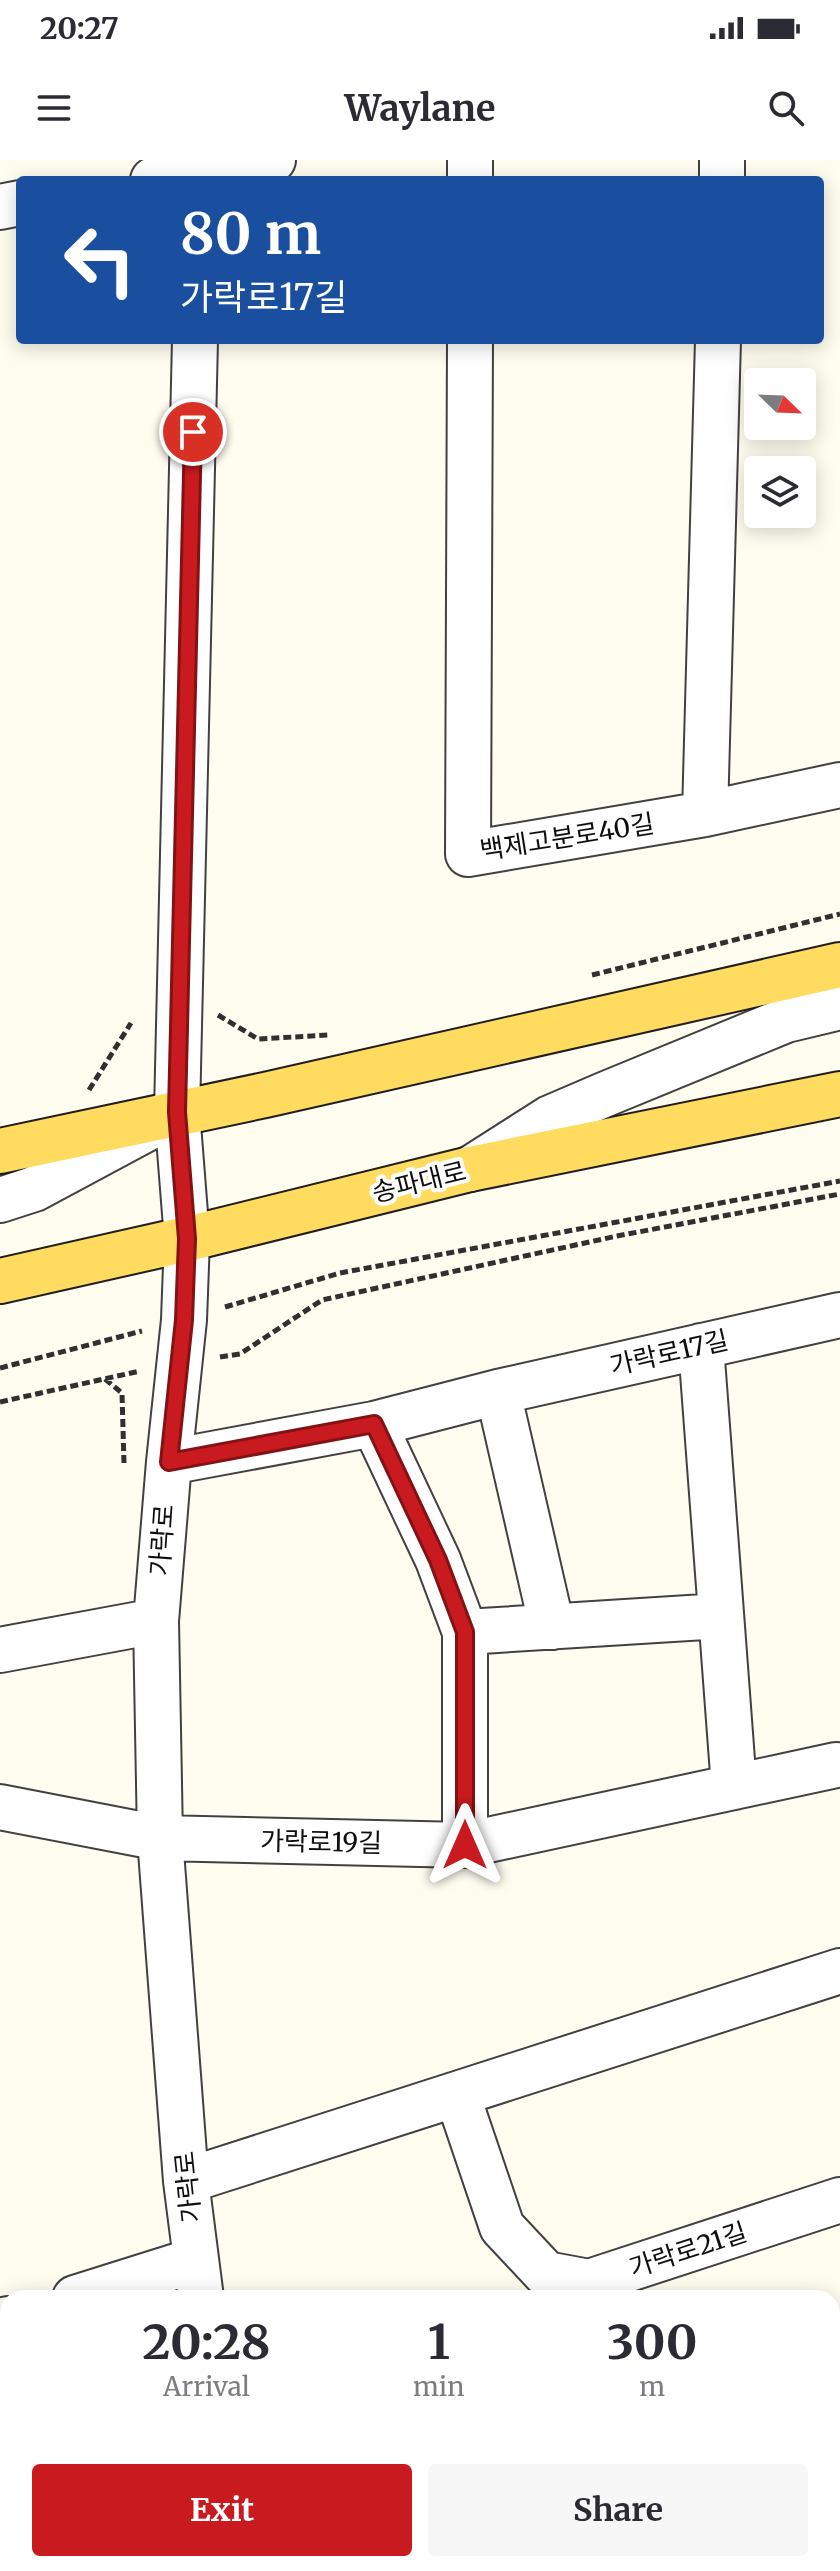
<!DOCTYPE html>
<html lang="en">
<head>
<meta charset="utf-8">
<style>
  :root { --surface:#fff; --page:#f7f7f7; --text:#2b2b33; --muted:#7c7c81; --accent:#c91b1f }
  body { margin:0; font-family:Merriweather,"Noto Sans KR",serif; background:var(--page); color:var(--text); height:100vh; display:flex; flex-direction:column; font-size:30px; white-space:nowrap }
  * { box-sizing:border-box; margin:0 }
  p { font-size:26px; color:var(--muted) }
  .icon { flex:none; width:44px; height:44px; fill:none; stroke:currentColor; stroke-width:2; stroke-linecap:round; stroke-linejoin:round }
  .map { position:relative; flex:1; overflow:hidden }
  .details { position:absolute; left:0px; top:2130px; width:840px; height:282px; display:flex; flex-direction:column; background:var(--surface); border-radius:24px 24px 0 0; box-shadow:0 4px 20px #0003 }
  .details>* { flex:none }
  .guide { position:absolute; left:16px; top:16px; width:808px; height:168px; border-radius:8px; box-shadow:0 4px 20px #0003; background:#1a4fa0; color:#fff; overflow:hidden }
  .needle { width:52px; rotate:113deg }
  .tools { position:absolute; left:744px; top:208px; display:grid; gap:16px }
  .tools a { display:grid; place-items:center; width:72px; height:72px; border-radius:8px; background:var(--surface); box-shadow:0 4px 20px #0003; font-size:40px }
  .pin { position:absolute; display:grid; place-items:center; width:68px; height:68px; color:#fff; margin:-34px; border:4px solid #fff; border-radius:50%; box-shadow:0 2px 8px #0007 }
  .me { position:absolute; width:88px; margin:-44px; rotate:0deg; stroke-linejoin:round; filter:drop-shadow(0 0 6px #0008) }
  .turn { display:flex; align-items:center; gap:28px; height:168px; padding:0 32px; font-size:36px }
  .turn .icon { width:104px; height:104px; stroke-width:2.5 }
  .turn b { display:block; font-size:56px; line-height:68px }
  .eta { display:flex; justify-content:space-evenly; align-items:center; height:136px; text-align:center }
  .eta b { font-size:48px; font-weight:700; line-height:56px }
  .button { display:flex; gap:16px; margin-top:auto; padding:16px 32px }
  .button a { flex:1; height:92px; border-radius:8px; background:var(--accent); color:#fff; font-size:32px; font-weight:700; line-height:92px; text-align:center }
  .button a+a { background:var(--page); color:var(--text) }
  .status { display:flex; justify-content:space-between; align-items:center; height:56px; padding:0 40px; background:var(--surface); direction:ltr }
  .status svg { height:22px; fill:currentColor }
  header { display:flex; justify-content:space-between; align-items:center; height:104px; padding:0 32px; background:var(--surface); font-size:36px; font-weight:700 }
  .map>svg:first-child { display:block }
  .lines { fill:none; stroke-linecap:round; stroke-linejoin:round }
  .minor-casing { stroke:#414141; stroke-width:48 }
  .major-casing { stroke:#1f1f1f; stroke-width:48 }
  .path { stroke:#303030; stroke-width:5; stroke-dasharray:8 4; stroke-linecap:butt }
  .minor { stroke:#fff; stroke-width:44 }
  .major { stroke:#ffdc60; stroke-width:44 }
  .route-casing { stroke:#831214; stroke-width:20 }
  .route { stroke:#c91b1f; stroke-width:14 }
  .labels { text-anchor:middle; stroke-width:8; stroke-linejoin:round; paint-order:stroke }
  .street-label { font-size:26px; fill:#0e0e0e; stroke:#fff }
</style>
</head>
<body>
<div class="status"><b>20:27</b><svg viewBox="0 0 49 12"><path d="M0 12V9h3v3zM5 12V6h3v6zM10 12V3h3v9zM15 12V0h3v12zM26 1h20v11H26zM47 4h2v5h-2z"/></svg></div>
<header><svg class="icon" aria-label="menu" viewBox="0 0 24 24"><path d="M4 6h16M4 12h16M4 18h16"/></svg>Waylane<svg class="icon" aria-label="search" viewBox="0 0 24 24"><circle cx="10" cy="10" r="6"/><path d="M15 15l6 6"/></svg></header>
<div class="map">
<svg width="840" height="2411" viewBox="0 0 840 2411">
  <rect width="100%" height="100%" fill="#fffcf0"/>
  <g class="lines">
    <!-- minor casing -->
    <g class="minor-casing">
      <path id="minor" d="M153,20L273,0
        M470,20V0
        M722,20V0
        M0,47L20,43
        M195,180L177,952L187,1079L184,1160L169,1302L156,1461L160,1678L186,2021L201,2138
        M470,180L468,694L705,654L840,625
        M705,654L718,180
        M470,1009L550,958L606,934L786,860L840,847
        M0,1040L34,1029L157,963
        M701,1186L734,1627
        M498,1232L552,1467
        M374,1264L438,1400L465,1472V1685
        M169,1302L374,1264L498,1232L840,1155
        M465,1472L721,1456
        M0,1490L156,1461
        M0,1647L160,1678L465,1685L836,1605
        M457,1934L502,2067L546,2114L589,2122L840,2040
        M186,2021L840,1811
        M75,2138L196,2100
        M0,2161L8,2159
        M832,2269L840,2266
        M252,2404L253,2411
        M388,2411L410,2404"/>
    </g>
    <!-- major casing -->
    <g class="major-casing">
      <path id="major" d="M0,991L265,935L840,805
        M0,1121L187,1079L470,1009L840,934"/>
    </g>
    <!-- path -->
    <path class="path" d="M592,815L840,754
      M218,855L258,879L329,875
      M89,930L131,863
      M225,1147L340,1113L840,1021
      M220,1197L240,1194L322,1140L617,1076L840,1034
      M0,1208L142,1171
      M105,1219L122,1233L124,1303
      M0,1242L140,1211"/>
    <!-- minor -->
    <use href="#minor" class="minor"/>
    <!-- major -->
    <use href="#major" class="major"/>
  </g>
  <g class="lines">
    <!-- route casing -->
    <g class="route-casing">
      <path id="route" d="M193,272L177,952L187,1079L184,1160L169,1302L374,1264L438,1400L465,1472V1685"/>
    </g>
    <!-- route -->
    <use href="#route" class="route"/>
  </g>
  <g class="labels">
    <!-- street labels -->
    <g class="street-label">
      <text transform="translate(567 677) rotate(-9)" y="9">백제고분로40길</text>
      <text transform="translate(419 1022) rotate(-14)" y="9">송파대로</text>
      <text transform="translate(669 1193) rotate(-13)" y="9">가락로17길</text>
      <text transform="translate(162 1380) rotate(-86)" y="9">가락로</text>
      <text transform="translate(321 1682) rotate(1)" y="9">가락로19길</text>
      <text transform="translate(188 2027) rotate(-96)" y="9">가락로</text>
      <text transform="translate(688 2090) rotate(-18)" y="9">가락로21길</text>
    </g>
  </g>
</svg>
<div class="tools">
<a><svg class="needle" viewBox="-14 -14 28 28"><path d="M0-13l5 13h-10z" fill="#e53935"/><path d="M0 13l5-13h-10z" fill="#7c7c81"/></svg></a>
<a><svg class="icon" aria-label="layers" viewBox="0 0 24 24"><path d="M12 4l9 5-9 5-9-5zM3 14l9 5 9-5"/></svg></a>
</div>
<div class="pin" style="left:193px;top:272px;background:#d93025"><svg class="icon" aria-label="arrive" viewBox="0 0 24 24"><path d="M6 21V4h12l-3 4 3 4H6"/></svg></div>
<svg class="me" style="left:465px;top:1685px" viewBox="-20 -20 40 40"><path d="M0-17L14 15 0 8-14 15z" fill="#c91b1f" stroke="#fff" stroke-width="4"/></svg>
<div class="guide">
<div class="turn"><svg class="icon" aria-label="left" viewBox="0 0 24 24"><path d="M17 20v-9H6M10 6l-5 5 5 5"/></svg><div><b>80 m</b>가락로17길</div></div>
</div>
<section class="details">
<div class="eta">
<div><b>20:28</b><p>Arrival</p></div>
<div><b>1</b><p>min</p></div>
<div><b>300</b><p>m</p></div>
</div>
<div class="button"><a>Exit</a><a>Share</a></div>
</section>
</div>
</body>
</html>
